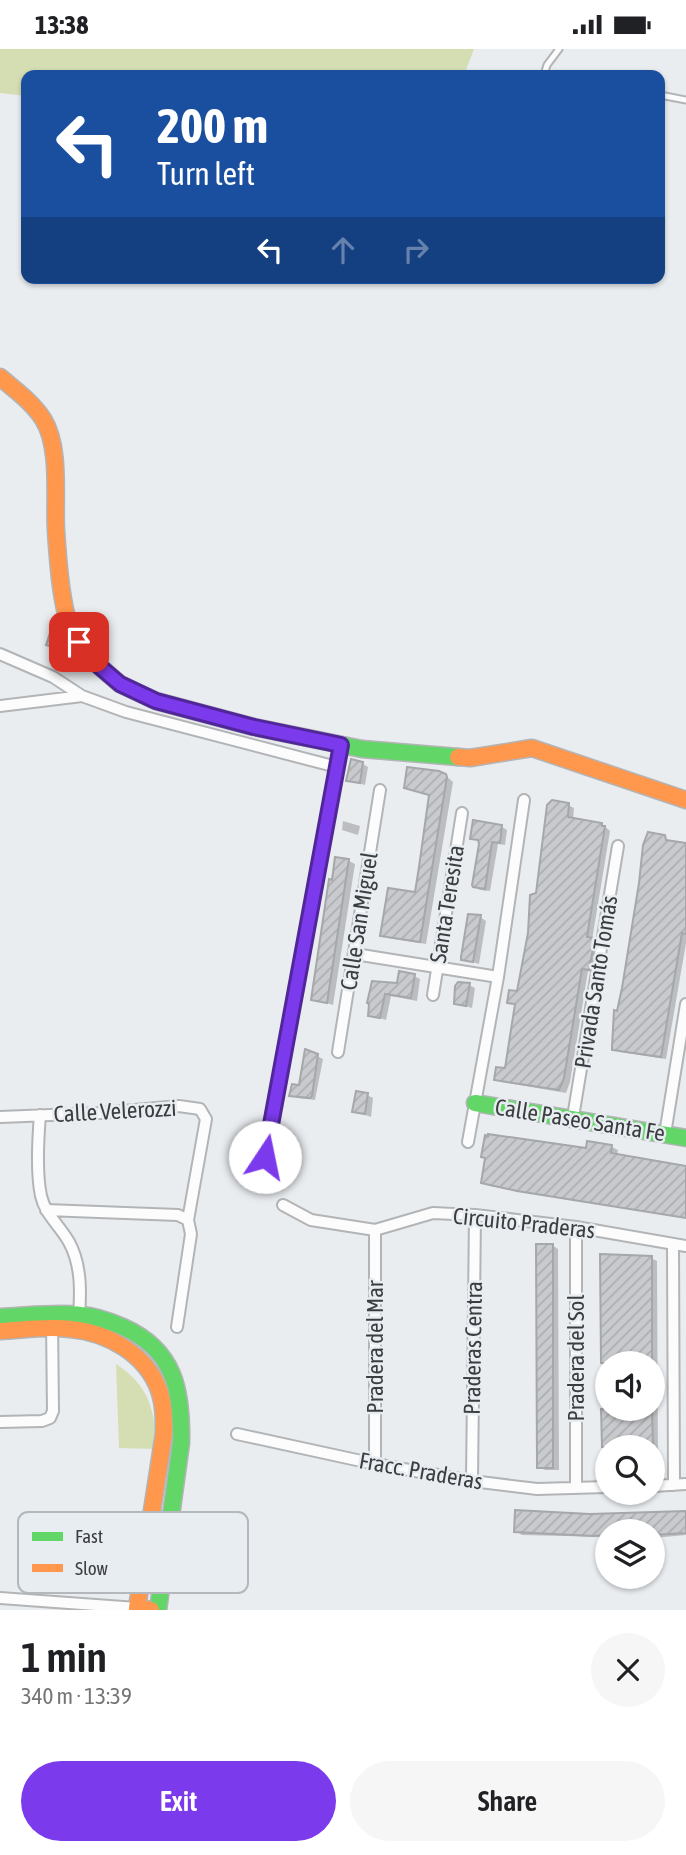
<!DOCTYPE html>
<html lang="en">
<head>
<meta charset="utf-8">
<style>
  :root { --surface:#fff; --page:#f6f6f6; --text:#202124; --muted:#757577; --accent:#7c3aed }
  body { margin:0; font-family:"Asap Condensed",sans-serif; background:var(--page); color:var(--text); height:100vh; display:flex; flex-direction:column; font-size:26px; white-space:nowrap }
  * { box-sizing:border-box; margin:0 }
  p { font-size:23px; color:var(--muted) }
  .icon { flex:none; width:38px; height:38px; fill:none; stroke:currentColor; stroke-width:2; stroke-linecap:round; stroke-linejoin:round }
  .map { position:relative; height:1561px; overflow:hidden }
  .panel { display:flex; flex-direction:column; background:var(--surface); flex:1 }
  .panel>* { flex:none }
  .guide { position:absolute; left:21px; top:21px; width:644px; height:214px; border-radius:14px; box-shadow:0 2px 5px #0004; background:#1a4fa0; color:#fff; overflow:hidden }
  .buttons { position:absolute; left:595px; top:1302px; display:grid; gap:14px }
  .buttons a { display:grid; place-items:center; width:70px; height:70px; border-radius:50%; background:var(--surface); box-shadow:0 2px 5px #0004; font-size:35px }
  .pin { position:absolute; display:grid; place-items:center; width:60px; height:60px; color:#fff; margin:-30px; border-radius:14px; box-shadow:0 4px 10px #0006 }
  .me { position:absolute; width:77px; margin:-38px; rotate:11deg; stroke-linejoin:round; filter:drop-shadow(0 0 5px #0008) }
  .turn { display:flex; align-items:center; gap:24px; height:147px; padding:0 21px; font-size:32px }
  .turn .icon { width:91px; height:91px; stroke-width:2.5 }
  .turn b { display:block; font-size:49px; line-height:60px }
  .lanes { display:flex; align-items:center; height:66px; padding:0 21px; background:#0003; justify-content:center; gap:35px; direction:ltr }
  .lanes .off { opacity:.35 }
  .round { display:grid; place-items:center; flex:none; width:74px; height:74px; border-radius:37px; background:var(--page) }
  .head { display:flex; align-items:center; justify-content:space-between; height:119px; padding:0 21px }
  h1 { font-size:42px; font-weight:600; line-height:52px }
  .cta { display:flex; gap:14px; margin-top:auto; padding:14px 21px }
  .cta a { flex:1; height:80px; border-radius:42px; background:var(--accent); color:#fff; font-size:28px; font-weight:600; line-height:80px; text-align:center }
  .cta a+a { background:var(--page); color:var(--text) }
  .status { display:flex; justify-content:space-between; align-items:center; height:49px; padding:0 35px; background:var(--surface); direction:ltr }
  .status svg { height:19px; fill:currentColor }
  .map>svg:first-child { display:block }
  .green { fill:#d5deb3 }
  .shadow { fill:#0003; fill-rule:evenodd }
  .building { fill:url(#building-hatch); stroke:#a5a7a9; stroke-width:2 }
  .lines { fill:none; stroke-linecap:round; stroke-linejoin:round }
  .lane-casing { stroke:#b2b4b6; stroke-width:9 }
  .street-casing { stroke:#b2b4b6; stroke-width:14 }
  .fast-casing { stroke:#b2b4b6; stroke-width:19 }
  .slow-casing { stroke:#b2b4b6; stroke-width:19 }
  .lane { stroke:#fcfcfd; stroke-width:5 }
  .street { stroke:#fcfcfd; stroke-width:10 }
  .fast { stroke:#63d668; stroke-width:16 }
  .slow { stroke:#ff974d; stroke-width:16 }
  .route-casing { stroke:#51269a; stroke-width:18 }
  .route { stroke:#7c3aed; stroke-width:12 }
  .labels { text-anchor:middle; stroke-width:5; stroke-linejoin:round; paint-order:stroke }
  .street-label { font-size:23px; fill:#3b3d3f; stroke:#e8edf2 }
  .key { fill:#e8edf2; stroke:#b4b8bc; stroke-width:2 }
  .key-label { font-size:19px; fill:#3b3d3f }
</style>
</head>
<body>
<div class="status"><b>13:38</b><svg viewBox="0 0 49 12"><path d="M0 12V9h3v3zM5 12V6h3v6zM10 12V3h3v9zM15 12V0h3v12zM26 1h20v11H26zM47 4h2v5h-2z"/></svg></div>
<div class="map">
<svg width="686" height="1561" viewBox="0 0 686 1561">
  <defs>
    <pattern id="building-hatch" width="6" height="6" patternUnits="userSpaceOnUse" patternTransform="scale(1.75)"><rect width="6" height="6" fill="#c8cacd"/><path d="M-1 1l2-2M0 6l6-6M5 7l2-2" fill="none" stroke="#adaeb1"/></pattern>
  </defs>
  <rect width="100%" height="100%" fill="#eaedf0"/>
  <!-- green -->
  <path class="green" d="M0,0H474L464,26H26V47L0,44Z
    M116,1315C149,1336 156,1363 156,1400L119,1399Z"/>
  <!-- shadow -->
  <path class="shadow" d="M62,586L74,603L72,612L53,607Z
    M363,715L368,718L365,736L348,731Z
    M445,726L453,733L426,895L388,889L382,886L416,845L431,747L406,738Z
    M568,756L574,759L573,771L602,775L610,782L592,891L600,894L595,924L588,922L570,1033L566,1044L502,1033L496,1030L506,1021L516,957L509,953L518,944L537,845Z
    M343,772L360,777L358,786L342,781Z
    M502,778L507,781L505,796L498,795L490,842L480,841L474,837L480,792L472,789Z
    M665,788L671,794L686,796V894L666,1010L620,1003L614,1000L619,964Z
    M349,812L355,815L333,956L313,950L333,833Z
    M480,868L486,872L479,915L463,910Z
    M414,927L420,930L417,952L391,947L386,971L370,966L369,953Z
    M469,936L475,939L472,959L455,954Z
    M317,1007L323,1010L315,1051L297,1049L291,1046L301,1038Z
    M367,1046L373,1049L371,1068L354,1062Z
    M589,1094L612,1098L618,1101L617,1107L686,1120V1169L489,1137L483,1134L588,1101Z
    M552,1196L558,1200L559,1421H545L539,1418Z
    M602,1206L651,1209L657,1212L658,1425H653V1398H607V1422L603,1419ZM607,1314H653V1360H607Z
    M686,1463V1486L653,1489V1482H607V1488L522,1486L516,1482L577,1466Z"/>
  <!-- building -->
  <path class="building" d="M51,581L62,585L72,601L70,611L52,608L53,598L46,596Z
    M351,710L363,713L360,734L346,732Z
    M407,718L439,722L446,725L447,728L420,893L380,887L388,839L415,843L419,818L429,746L404,739Z
    M552,751L569,754L568,768L602,774V777H605L587,888L595,889L589,921L582,920L564,1029L559,1041L494,1031L496,1018L505,1019L515,955L507,954L509,941L517,942L528,884L530,846L536,844L547,756Z
    M473,771L502,776L500,794L492,793L485,840L473,838L472,836L479,795L478,791L470,790Z
    M648,783L665,786L666,791L686,794V885L682,884L661,1008L612,1001V998L614,961L617,962L622,939L639,834L643,796Z
    M335,808L349,810L327,954L311,951L329,830L332,831Z
    M468,865L481,866L473,913L461,911V908Z
    M399,922L415,925L411,949L385,945L380,969L368,967L369,955L367,954L372,932L397,934Z
    M458,933L470,934L466,957L454,955L455,937Z
    M305,1000L318,1005L312,1047L310,1049L289,1047L292,1035L299,1036Z
    M356,1042L368,1044L365,1065L352,1063Z
    M488,1085L586,1099L587,1092L612,1096L611,1104L686,1117V1169L517,1142L481,1134L485,1109L481,1108L485,1086L488,1087Z
    M536,1195H553V1419H537Z
    M600,1205L652,1207V1314H601Z
    M601,1360H652L653,1398H602Z
    M515,1461L590,1465L686,1462V1484L653,1486V1482H607V1486L593,1487L514,1483Z"/>
  <g class="lines">
    <!-- lane casing -->
    <g class="lane-casing">
      <path id="lane" d="M544,26L547,16L559,0
        M660,46L686,51"/>
    </g>
    <!-- street casing -->
    <g class="street-casing">
      <path id="street" d="M0,605L53,628L82,647L126,663L337,718
        M0,657L82,647
        M355,905L498,928
        M433,946L462,764
        M338,1003L380,741
        M40,1066C38,1090 36,1123 41,1147C45,1165 60,1177 69,1193C81,1215 81,1241 79,1266
        M0,1068L101,1064L179,1057L200,1060L206,1070L188,1171L191,1185L177,1278
        M573,1068L618,797
        M665,1085L686,955
        M468,1093L498,928L524,751
        M265,1108L341,696
        M283,1156L311,1171L375,1181L433,1164L475,1166L576,1178L686,1197
        M46,1161L178,1166L188,1171
        M576,1178V1439
        M375,1181V1415
        M673,1195L674,1436
        M0,1373L42,1372L50,1369L53,1362L52,1272
        M237,1385L375,1415L472,1432L537,1440L607,1438
        M472,1432L475,1166
        M653,1437L686,1435
        M0,1549L137,1559"/>
    </g>
    <!-- fast casing -->
    <g class="fast-casing">
      <path id="fast" d="M67,569L79,593L99,617L120,635L156,652L254,678L362,700L458,708
        M475,1054L686,1089
        M0,1268C27,1267 54,1263 81,1266C96,1267 109,1272 123,1278C175,1301 182,1342 181,1394L158,1561"/>
    </g>
    <!-- slow casing -->
    <g class="slow-casing">
      <path id="slow" d="M0,328C15,341 32,353 43,370C61,398 54,450 56,482C58,511 60,541 67,569
        M458,708L470,709L532,699L686,751
        M0,1282C23,1281 47,1277 70,1280C107,1283 146,1305 159,1341C164,1355 164,1370 164,1384L137,1559L151,1561"/>
    </g>
    <!-- lane -->
    <use href="#lane" class="lane"/>
    <!-- street -->
    <use href="#street" class="street"/>
    <!-- fast -->
    <use href="#fast" class="fast"/>
    <!-- slow -->
    <use href="#slow" class="slow"/>
  </g>
  <g class="lines">
    <!-- route casing -->
    <g class="route-casing">
      <path id="route" d="M79,593L99,617L120,635L156,652L254,678L341,696L265,1108"/>
    </g>
    <!-- route -->
    <use href="#route" class="route"/>
  </g>
  <g class="labels">
    <!-- street labels -->
    <g class="street-label">
      <text transform="translate(447 855) rotate(-81)" y="8">Santa Teresita</text>
      <text transform="translate(359 872) rotate(-81)" y="8">Calle San Miguel</text>
      <text transform="translate(596 933) rotate(-81)" y="8">Privada Santo Tomás</text>
      <text transform="translate(115 1062) rotate(-3)" y="8">Calle Velerozzi</text>
      <text transform="translate(580 1071) rotate(9)" y="8">Calle Paseo Santa Fe</text>
      <text transform="translate(524 1174) rotate(6)" y="8">Circuito Praderas</text>
      <text transform="translate(375 1298) rotate(-90)" y="8">Pradera del Mar</text>
      <text transform="translate(473 1299) rotate(-89)" y="8">Praderas Centra</text>
      <text transform="translate(576 1309) rotate(-90)" y="8">Pradera del Sol</text>
      <text transform="translate(421 1422) rotate(10)" y="8">Fracc. Praderas</text>
    </g>
  </g>
  <!-- legend -->
  <rect x="18" y="1463" width="230" height="81" rx="10" class="key"/>
  <rect x="32" y="1483" width="31" height="9" fill="#63d668"/>
  <rect x="32" y="1515" width="31" height="8" fill="#ff974d"/>
  <g class="key-label">
    <text x="75" y="1494">Fast</text>
    <text x="75" y="1526">Slow</text>
  </g>
</svg>
<div class="buttons">
<a><svg class="icon" aria-label="sound" viewBox="0 0 24 24"><path d="M4 9h4l5-4v14l-5-4H4zM17 9q2 3 0 6"/></svg></a>
<a><svg class="icon" aria-label="search" viewBox="0 0 24 24"><circle cx="10" cy="10" r="6"/><path d="M15 15l6 6"/></svg></a>
<a><svg class="icon" aria-label="layers" viewBox="0 0 24 24"><path d="M12 4l9 5-9 5-9-5zM3 14l9 5 9-5"/></svg></a>
</div>
<div class="pin" style="left:79px;top:593px;background:#d93025"><svg class="icon" aria-label="arrive" viewBox="0 0 24 24"><path d="M6 21V4h12l-3 4 3 4H6"/></svg></div>
<svg class="me" style="left:265px;top:1108px" viewBox="-20 -20 40 40"><circle r="19" fill="#fff"/><path d="M0-13L10 11 0 6-10 11z" fill="#7c3aed"/></svg>
<div class="guide">
<div class="turn"><svg class="icon" aria-label="left" viewBox="0 0 24 24"><path d="M17 20v-9H6M10 6l-5 5 5 5"/></svg><div><b>200 m</b>Turn left</div></div>
<div class="lanes"><svg class="icon" aria-label="left" viewBox="0 0 24 24"><path d="M17 20v-9H6M10 6l-5 5 5 5"/></svg><svg class="icon off" aria-label="ahead" viewBox="0 0 24 24"><path d="M12 20V5M6 11l6-6 6 6"/></svg><svg class="icon off" aria-label="right" viewBox="0 0 24 24"><path d="M7 20v-9h11M14 6l5 5-5 5"/></svg></div>
</div>
</div>
<section class="panel">
<div class="head"><div><h1>1 min</h1><p>340 m · 13:39</p></div><a class="round"><svg class="icon" aria-label="close" viewBox="0 0 24 24"><path d="M6 6l12 12M18 6L6 18"/></svg></a></div>
<div class="cta"><a>Exit</a><a>Share</a></div>
</section>
</body>
</html>
